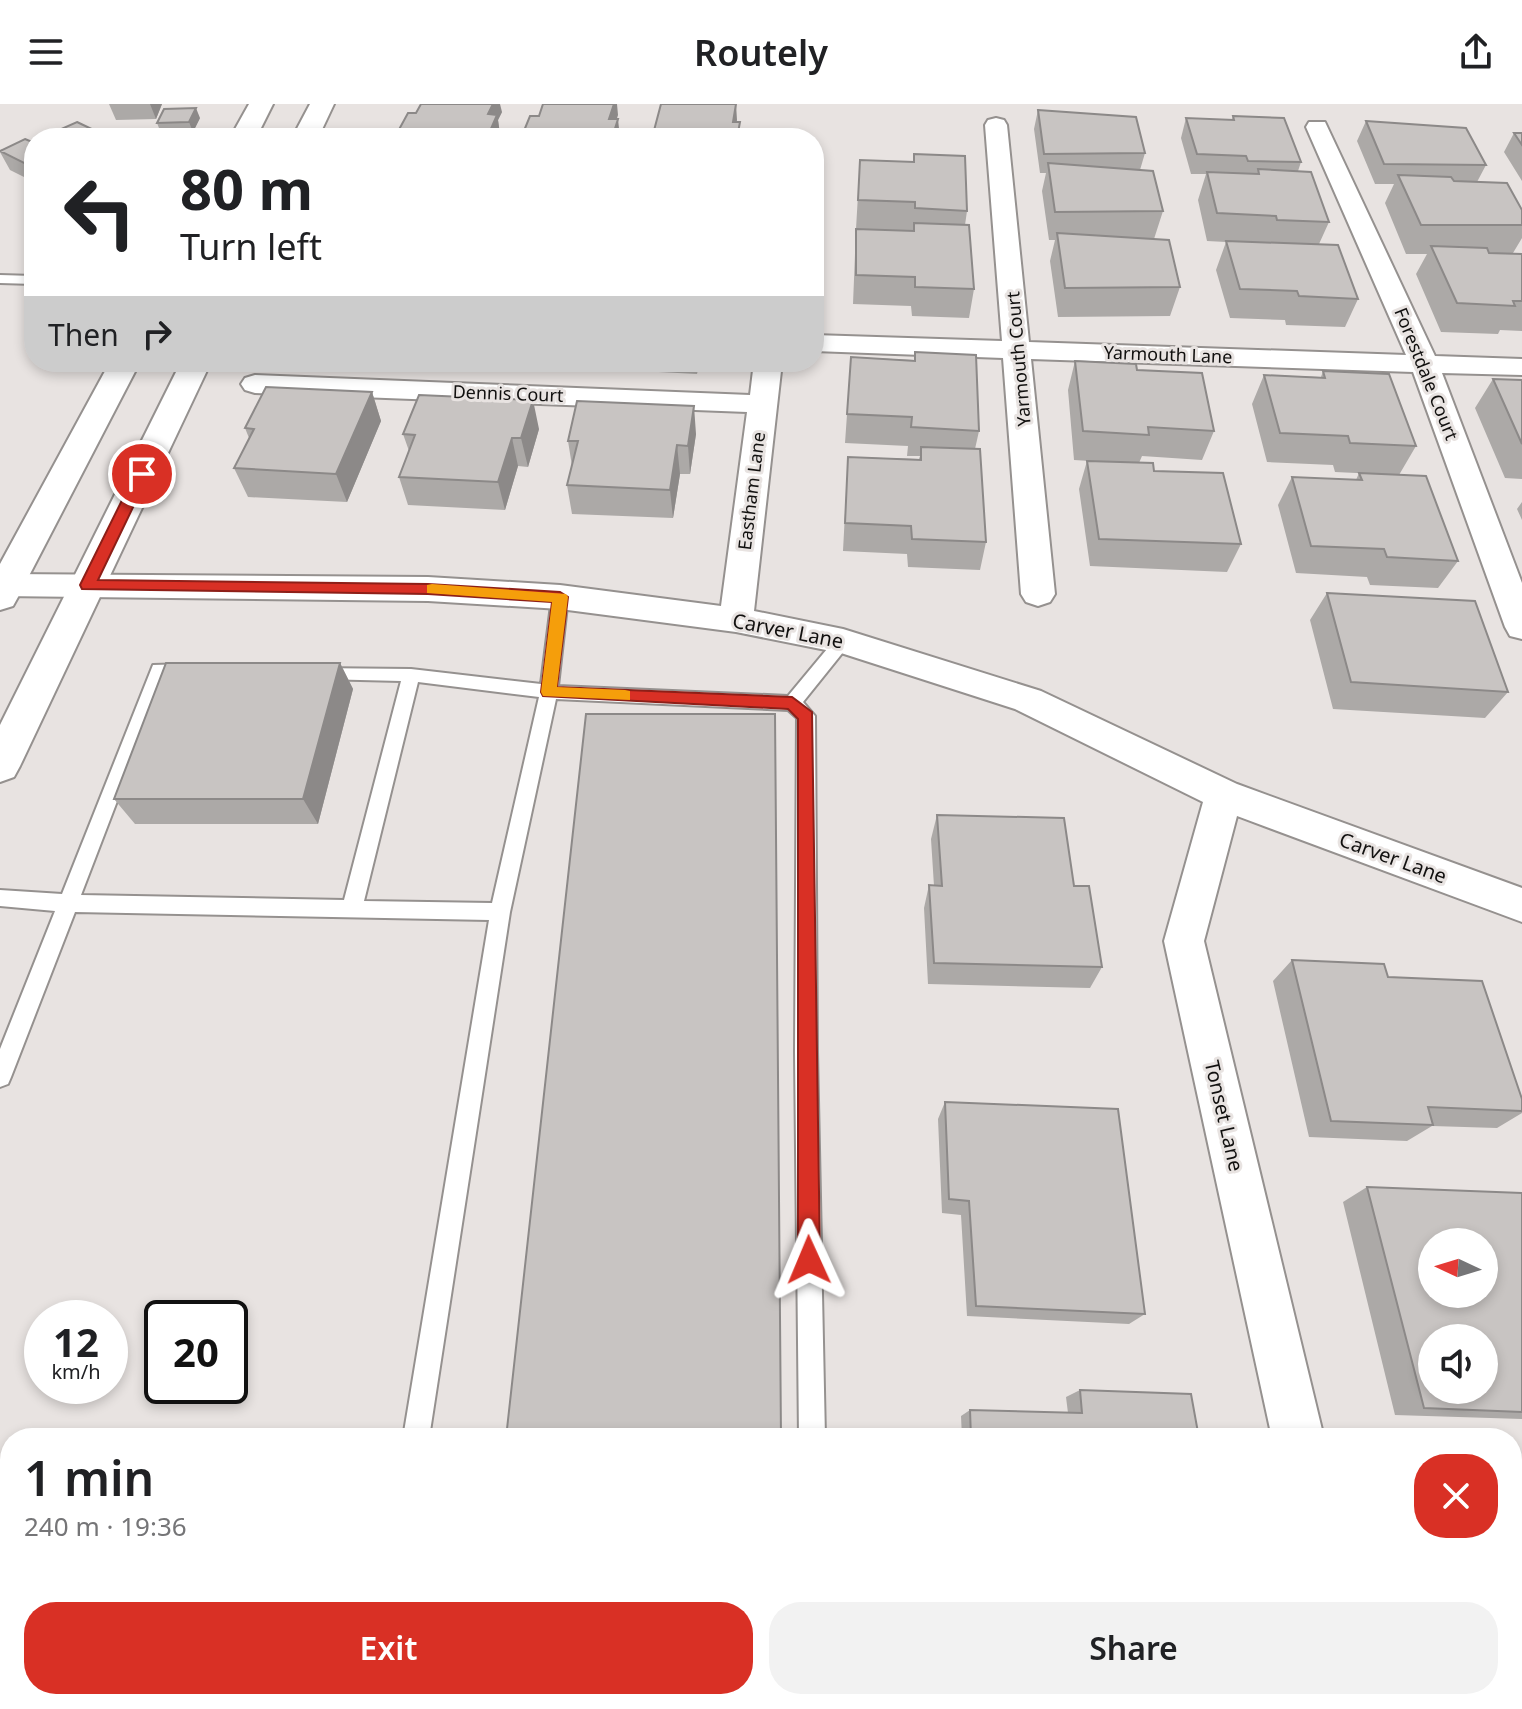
<!DOCTYPE html>
<html lang="en">
<head>
<meta charset="utf-8">
<style>
  :root { --surface:#fff; --page:#f2f2f2; --text:#202124; --muted:#757577; --accent:#d93025 }
  body { margin:0; font-family:"Noto Sans",sans-serif; background:var(--page); color:var(--text); height:100vh; display:flex; flex-direction:column; font-size:30px; white-space:nowrap }
  * { box-sizing:border-box; margin:0 }
  p { font-size:26px; color:var(--muted) }
  .icon { flex:none; width:44px; height:44px; fill:none; stroke:currentColor; stroke-width:2; stroke-linecap:round; stroke-linejoin:round }
  .map { position:relative; flex:1; overflow:hidden }
  .sheet { position:absolute; left:0px; top:1324px; width:1522px; height:282px; display:flex; flex-direction:column; background:var(--surface); border-radius:32px 32px 0 0; box-shadow:0 4px 12px #0003 }
  .sheet>* { flex:none }
  .hud { position:absolute; left:24px; top:24px; width:800px; height:244px; border-radius:32px; box-shadow:0 4px 12px #0003; background:#fff; color:var(--text); overflow:hidden }
  .needle { width:52px; rotate:274deg }
  .fabs { position:absolute; left:1418px; top:1124px; display:grid; gap:16px }
  .fabs a { display:grid; place-items:center; width:80px; height:80px; border-radius:50%; background:var(--surface); box-shadow:0 4px 12px #0003; font-size:40px }
  .speed { position:absolute; left:24px; top:1196px; display:flex; gap:16px; font-size:40px; font-weight:700; text-align:center }
  .speed>* { display:grid; place-content:center; width:104px; height:104px; border-radius:50%; background:var(--surface); box-shadow:0 4px 12px #0003; line-height:1 }
  .speed small { font-size:20px; font-weight:400 }
  .speed .limit { border:4px solid #111; border-radius:12px; background:#fff; color:#111 }
  .pin { position:absolute; display:grid; place-items:center; width:68px; height:68px; color:#fff; margin:-34px; border:4px solid #fff; border-radius:50%; box-shadow:0 2px 8px #0007 }
  .me { position:absolute; width:88px; margin:-44px; rotate:359deg; stroke-linejoin:round; filter:drop-shadow(0 0 6px #0008) }
  .turn { display:flex; align-items:center; gap:28px; height:168px; padding:0 24px; font-size:36px }
  .turn .icon { width:104px; height:104px; stroke-width:2.5 }
  .turn b { display:block; font-size:56px; line-height:68px }
  .then { display:flex; align-items:center; height:76px; padding:0 24px; background:#0003; gap:16px; font-size:30px }
  .round { display:grid; place-items:center; flex:none; width:84px; height:84px; border-radius:32px; background:var(--page) }
  .headline { display:flex; align-items:center; justify-content:space-between; height:136px; padding:0 24px }
  h1 { font-size:48px; font-weight:600; line-height:60px }
  .button { display:flex; gap:16px; margin-top:auto; padding:16px 24px }
  .button a { flex:1; height:92px; border-radius:32px; background:var(--accent); color:#fff; font-size:32px; font-weight:600; line-height:92px; text-align:center }
  .button a+a { background:var(--page); color:var(--text) }
  header { display:flex; justify-content:space-between; align-items:center; height:104px; padding:0 24px; background:var(--surface); font-size:36px; font-weight:600 }
  .map>svg:first-child { display:block }
  .lines { fill:none; stroke-linecap:round; stroke-linejoin:round }
  .service-casing { stroke:#95918f; stroke-width:4 }
  .minor-casing { stroke:#95918f; stroke-width:4 }
  .secondary-casing { stroke:#95918f; stroke-width:4 }
  .service { fill:#fff; fill-rule:evenodd }
  .minor { fill:#fff; fill-rule:evenodd }
  .secondary { fill:#fff; fill-rule:evenodd }
  .wall { fill:#aca9a7 }
  .shaded-wall { fill:#8c8988 }
  .building { fill:#c8c4c2; stroke:#8c8988; stroke-width:2; fill-rule:evenodd }
  .route { fill:#d93025; stroke:#8d1f18; stroke-width:2 }
  .slow { fill:#f59e0b }
  .labels { text-anchor:middle; stroke-width:6; stroke-linejoin:round; paint-order:stroke }
  .far-street-label { font-size:18px; fill:#11100f; stroke:#e8e3e1 }
  .street-label { font-size:20px; fill:#11100f; stroke:#e8e3e1 }
</style>
</head>
<body>
<header><svg class="icon" aria-label="menu" viewBox="0 0 24 24"><path d="M4 6h16M4 12h16M4 18h16"/></svg>Routely<svg class="icon" aria-label="share" viewBox="0 0 24 24"><path d="M12 15V3M7 8l5-5 5 5M5 13v7h14v-7"/></svg></header>
<div class="map">
<svg width="1522" height="1605" viewBox="0 0 1522 1605">
  <rect width="100%" height="100%" fill="#e8e3e1"/>
  <g class="lines">
    <!-- service casing -->
    <g class="service-casing">
      <path id="service" d="M0,171L34,172V180L0,179Z
        M560,487L568,493L558,582L788,592L837,533L843,531L852,537L803,598L815,612L817,948L825,1334H799L795,948L797,614L788,606L556,595L510,808L429,1334H403L489,816L75,808L11,973L8,980L0,983V945L55,807L0,802V786L62,790L153,561L187,560L196,566L187,572H165L81,791L344,796L401,577L319,575L310,569L313,564L411,565L541,580L552,493ZM418,578L539,593L492,799L364,797Z
        M360,1596H388L386,1605H358Z
        M802,1596H830V1605H802Z"/>
    </g>
    <!-- minor casing -->
    <g class="minor-casing">
      <path id="minor" d="M996,14L1004,16L1007,21L1029,238L1406,251L1306,23L1309,18H1325L1435,252L1522,255V271L1442,269L1522,479V535L1510,532L1505,523L1413,268L1031,255L1055,490L1050,498L1038,502L1026,498L1021,490L1003,254L814,247V231L1002,237L985,21L988,16Z
        M754,258H782L754,507L843,525L1041,587L1237,680L1522,784V818L1237,712L1204,837L1324,1334H1272L1164,837L1203,698L1015,605L841,549L736,528L560,505L428,497L0,492V472L6,470L428,473L560,481L721,502L747,308L255,289L245,286L241,280L245,274L255,271L750,291Z
        M1522,1383V1437L1512,1438V1384Z
        M1327,1596H1385L1387,1605H1329Z"/>
    </g>
    <!-- secondary casing -->
    <g class="secondary-casing">
      <path id="secondary" d="M249,0H273L256,34H230Z
        M310,0H334L318,34H292Z
        M110,258H140L18,493L13,502L0,506V460Z
        M181,258H211L20,662L14,673L0,678V621Z"/>
    </g>
    <!-- service -->
    <use href="#service" class="service"/>
    <!-- minor -->
    <use href="#minor" class="minor"/>
    <!-- secondary -->
    <use href="#secondary" class="secondary"/>
  </g>
  <!-- wall -->
  <path class="wall" d="M109,0H162L156,15L116,16Z
    M1038,6L1145,49L1140,66L1163,107L1154,135L1180,183L1170,212L1058,213L1050,157L1055,136H1049L1042,87L1046,69H1040L1034,25Z
    M502,8L498,16L500,30L499,34H397L396,31Z
    M1233,12L1301,58L1298,67L1329,118L1319,140L1358,195L1345,223L1286,221L1285,216L1230,214L1216,166L1226,138L1207,137L1198,96L1206,70H1191L1181,34L1186,14L1232,16Z
    M200,14L193,28L161,29L157,19Z
    M1366,17L1486,61L1477,78L1522,106V134L1513,149L1522,150V227L1500,226L1498,230L1441,228L1416,170L1427,150H1406L1385,99L1394,80H1375L1357,37Z
    M1514,29H1522V77L1504,48Z
    M34,37V78L10,66L0,48V46Z
    M914,50L967,107L965,121L974,185L969,214L912,212L911,202L853,200L856,125L912,127L856,125L860,56L913,58Z
    M915,248L979,327L975,345L986,438L980,466L908,463L907,450L843,447L848,353L919,355L920,352H907L908,342L845,339L851,253L914,256Z
    M1075,257L1137,266L1214,327L1202,356L1142,352L1139,359L1154,367L1241,440L1227,468L1090,462L1079,385L1087,357L1106,358L1074,356L1068,286Z
    M449,258H557L555,264Z
    M600,258H700L697,270L601,265Z
    M1323,267L1416,342L1399,371L1335,368L1333,361L1267,358L1252,300L1264,271L1321,273Z
    M1493,275L1522,276V375L1505,374L1475,304Z
    M372,288L381,317L347,398L248,393L234,364L249,334L245,324Z
    M539,325L528,363L518,362L505,406L408,401L399,373L409,347L403,330Z
    M696,330L690,370H680L673,414L572,410L567,381L572,362L568,337Z
    M1359,369L1458,457L1438,484L1370,481L1367,473L1296,469L1278,401L1292,373L1356,376Z
    M1522,398V416L1517,405Z
    M1327,489L1508,588L1485,614L1333,605L1310,516Z
    M340,559L353,585L318,720H135L114,695Z
    M937,711L1102,863L1090,884L928,880L924,804L929,781L934,782L931,735Z
    M1292,856L1388,873L1522,995V1009L1497,1024L1432,1022L1407,1037L1309,1033L1273,877Z
    M945,998L1145,1210L1129,1220L967,1212L961,1111L942,1109L938,1015Z
    M1367,1083L1522,1089V1315L1395,1311L1343,1098Z
    M1080,1286L1199,1334H962L961,1312L970,1306L1068,1309L1066,1293Z
    M1512,1526H1522V1605H1485L1483,1596H1512Z"/>
  <!-- shaded-wall -->
  <path class="shaded-wall" d="M150,0H162L156,15Z
    M493,0H500L502,8L498,16L500,30L499,34H487L488,10Z
    M614,0H617L618,11L611,34L609,15Z
    M736,0L737,16L734,34L733,18Z
    M196,4L200,14L193,28L189,18Z
    M618,15L620,34H612Z
    M98,28L101,34H85Z
    M34,56V75L26,60Z
    M372,288L381,317L347,398L336,370Z
    M533,296L539,325L528,363L521,334Z
    M694,302L696,330L690,370L688,342Z
    M512,334L518,362L505,406L498,378Z
    M677,341L680,370L673,414L670,386Z
    M340,559L353,585L318,720L303,695Z"/>
  <!-- building -->
  <path class="building" d="M421,0H493L488,10L497,11L487,34L396,31L408,9H416Z
    M543,0H614L609,15H618L612,34H521L530,12H539Z
    M661,0H736L733,18H740L737,34H652Z
    M196,4L189,18L157,19L164,5Z
    M1038,6L1136,13L1145,49L1044,50Z
    M1233,12L1284,14L1301,58L1248,57L1246,52L1197,50L1186,14L1234,16Z
    M1366,17L1466,24L1486,61L1384,60Z
    M77,18L98,28L85,34H41Z
    M1514,29H1522V41Z
    M25,35L32,38L34,37V56L26,60L0,47Z
    M914,50L965,52L967,107L915,104V98L858,96L860,56L914,58Z
    M1048,59L1153,67L1163,107L1055,108Z
    M1258,65L1311,68L1329,118L1277,116L1276,112L1217,109L1207,68L1259,70Z
    M1398,71L1451,73L1454,77L1507,79L1522,106V121H1421Z
    M914,119L969,121L974,185L915,183V173L856,171V125L914,127Z
    M1057,129L1169,136L1180,183L1065,184Z
    M1226,137L1338,141L1358,195L1299,192L1297,187L1240,185Z
    M1431,142L1487,144L1489,149L1522,150V197H1513L1515,202L1457,199Z
    M915,248L976,251L979,327L911,323L912,313L847,310L851,253L915,257Z
    M1075,257L1136,260L1137,266L1202,269L1214,327L1148,323L1149,331L1083,327Z
    M1323,267L1389,270L1416,342L1350,339L1348,332L1280,329L1264,271L1325,274Z
    M1493,275L1522,276V340Z
    M266,283L372,288L336,370L234,364L254,325L245,324Z
    M419,291L533,296L521,334H512L498,378L399,373L415,331L403,330Z
    M577,297L694,302L688,342L677,341L670,386L567,381L578,337H568Z
    M921,343L980,345L986,438L912,435L911,422L845,419L848,353L921,356Z
    M1087,357L1153,359L1154,367L1223,369L1241,440L1099,435Z
    M1359,369L1426,372L1458,457L1387,453L1384,445L1311,442L1292,373L1362,376Z
    M1327,489L1475,497L1508,588L1351,578Z
    M166,559H340L303,695H114Z
    M586,610H775L781,1334H506Z
    M937,711L1064,714L1074,782H1089L1102,863L934,859L929,781L942,782Z
    M1292,856L1384,860L1388,873L1482,877L1522,995V1007L1428,1003L1433,1021L1331,1017Z
    M945,998L1118,1005L1145,1210L976,1202L969,1097L949,1095Z
    M1367,1083L1522,1089V1308L1424,1304ZM1432,1138H1484V1190H1432ZM1432,1234H1484V1286H1432Z
    M1080,1286L1191,1290L1199,1334H971L970,1306L1082,1309Z
    M1512,1528L1522,1529V1605H1520L1512,1574Z
    M540,1596H783V1605H539Z"/>
  <!-- route -->
  <path class="route" d="M142,365L149,370L98,476L428,480L560,488L568,493L557,583L792,593L812,608L820,1156L817,1164L809,1167L801,1164L798,1156V615L788,605L543,592L541,588L552,498L428,490L82,485L80,481L135,370Z"/>
  <!-- slow -->
  <path class="slow" d="M432,480L566,490L568,493L557,583L625,586L630,587V596L543,592L541,588L552,498L427,489V481Z"/>
  <g class="labels">
    <!-- far-street labels -->
    <g class="far-street-label">
      <text transform="translate(1168 251) rotate(2)" y="6">Yarmouth Lane</text>
      <text transform="translate(1019 255) rotate(-95)" y="6">Yarmouth Court</text>
      <text transform="translate(1426 270) rotate(68)" y="6">Forestdale Court</text>
      <text transform="translate(508 290) rotate(2)" y="6">Dennis Court</text>
      <text transform="translate(752 387) rotate(-83)" y="6">Eastham Lane</text>
    </g>
    <!-- street labels -->
    <g class="street-label">
      <text transform="translate(788 527) rotate(11)" y="7">Carver Lane</text>
      <text transform="translate(1393 754) rotate(20)" y="7">Carver Lane</text>
      <text transform="translate(1224 1012) rotate(77)" y="7">Tonset Lane</text>
    </g>
  </g>
</svg>
<div class="fabs">
<a><svg class="needle" viewBox="-14 -14 28 28"><path d="M0-13l5 13h-10z" fill="#e53935"/><path d="M0 13l5-13h-10z" fill="#757577"/></svg></a>
<a><svg class="icon" aria-label="sound" viewBox="0 0 24 24"><path d="M4 9h4l5-4v14l-5-4H4zM17 9q2 3 0 6"/></svg></a>
</div>
<div class="speed"><div>12<small>km/h</small></div><div class="limit">20</div></div>
<div class="pin" style="left:142px;top:370px;background:#d93025"><svg class="icon" aria-label="arrive" viewBox="0 0 24 24"><path d="M6 21V4h12l-3 4 3 4H6"/></svg></div>
<svg class="me" style="left:809px;top:1156px" viewBox="-20 -20 40 40"><path d="M0-17L14 15 0 8-14 15z" fill="#d93025" stroke="#fff" stroke-width="4"/></svg>
<div class="hud">
<div class="turn"><svg class="icon" aria-label="left" viewBox="0 0 24 24"><path d="M17 20v-9H6M10 6l-5 5 5 5"/></svg><div><b>80 m</b>Turn left</div></div>
<div class="then">Then<svg class="icon" aria-label="right" viewBox="0 0 24 24"><path d="M7 20v-9h11M14 6l5 5-5 5"/></svg></div>
</div>
<section class="sheet">
<div class="headline"><div><h1>1 min</h1><p>240 m · 19:36</p></div><a class="round" style="background:#d93025;color:#fff"><svg class="icon" aria-label="close" viewBox="0 0 24 24"><path d="M6 6l12 12M18 6L6 18"/></svg></a></div>
<div class="button"><a>Exit</a><a>Share</a></div>
</section>
</div>
</body>
</html>
